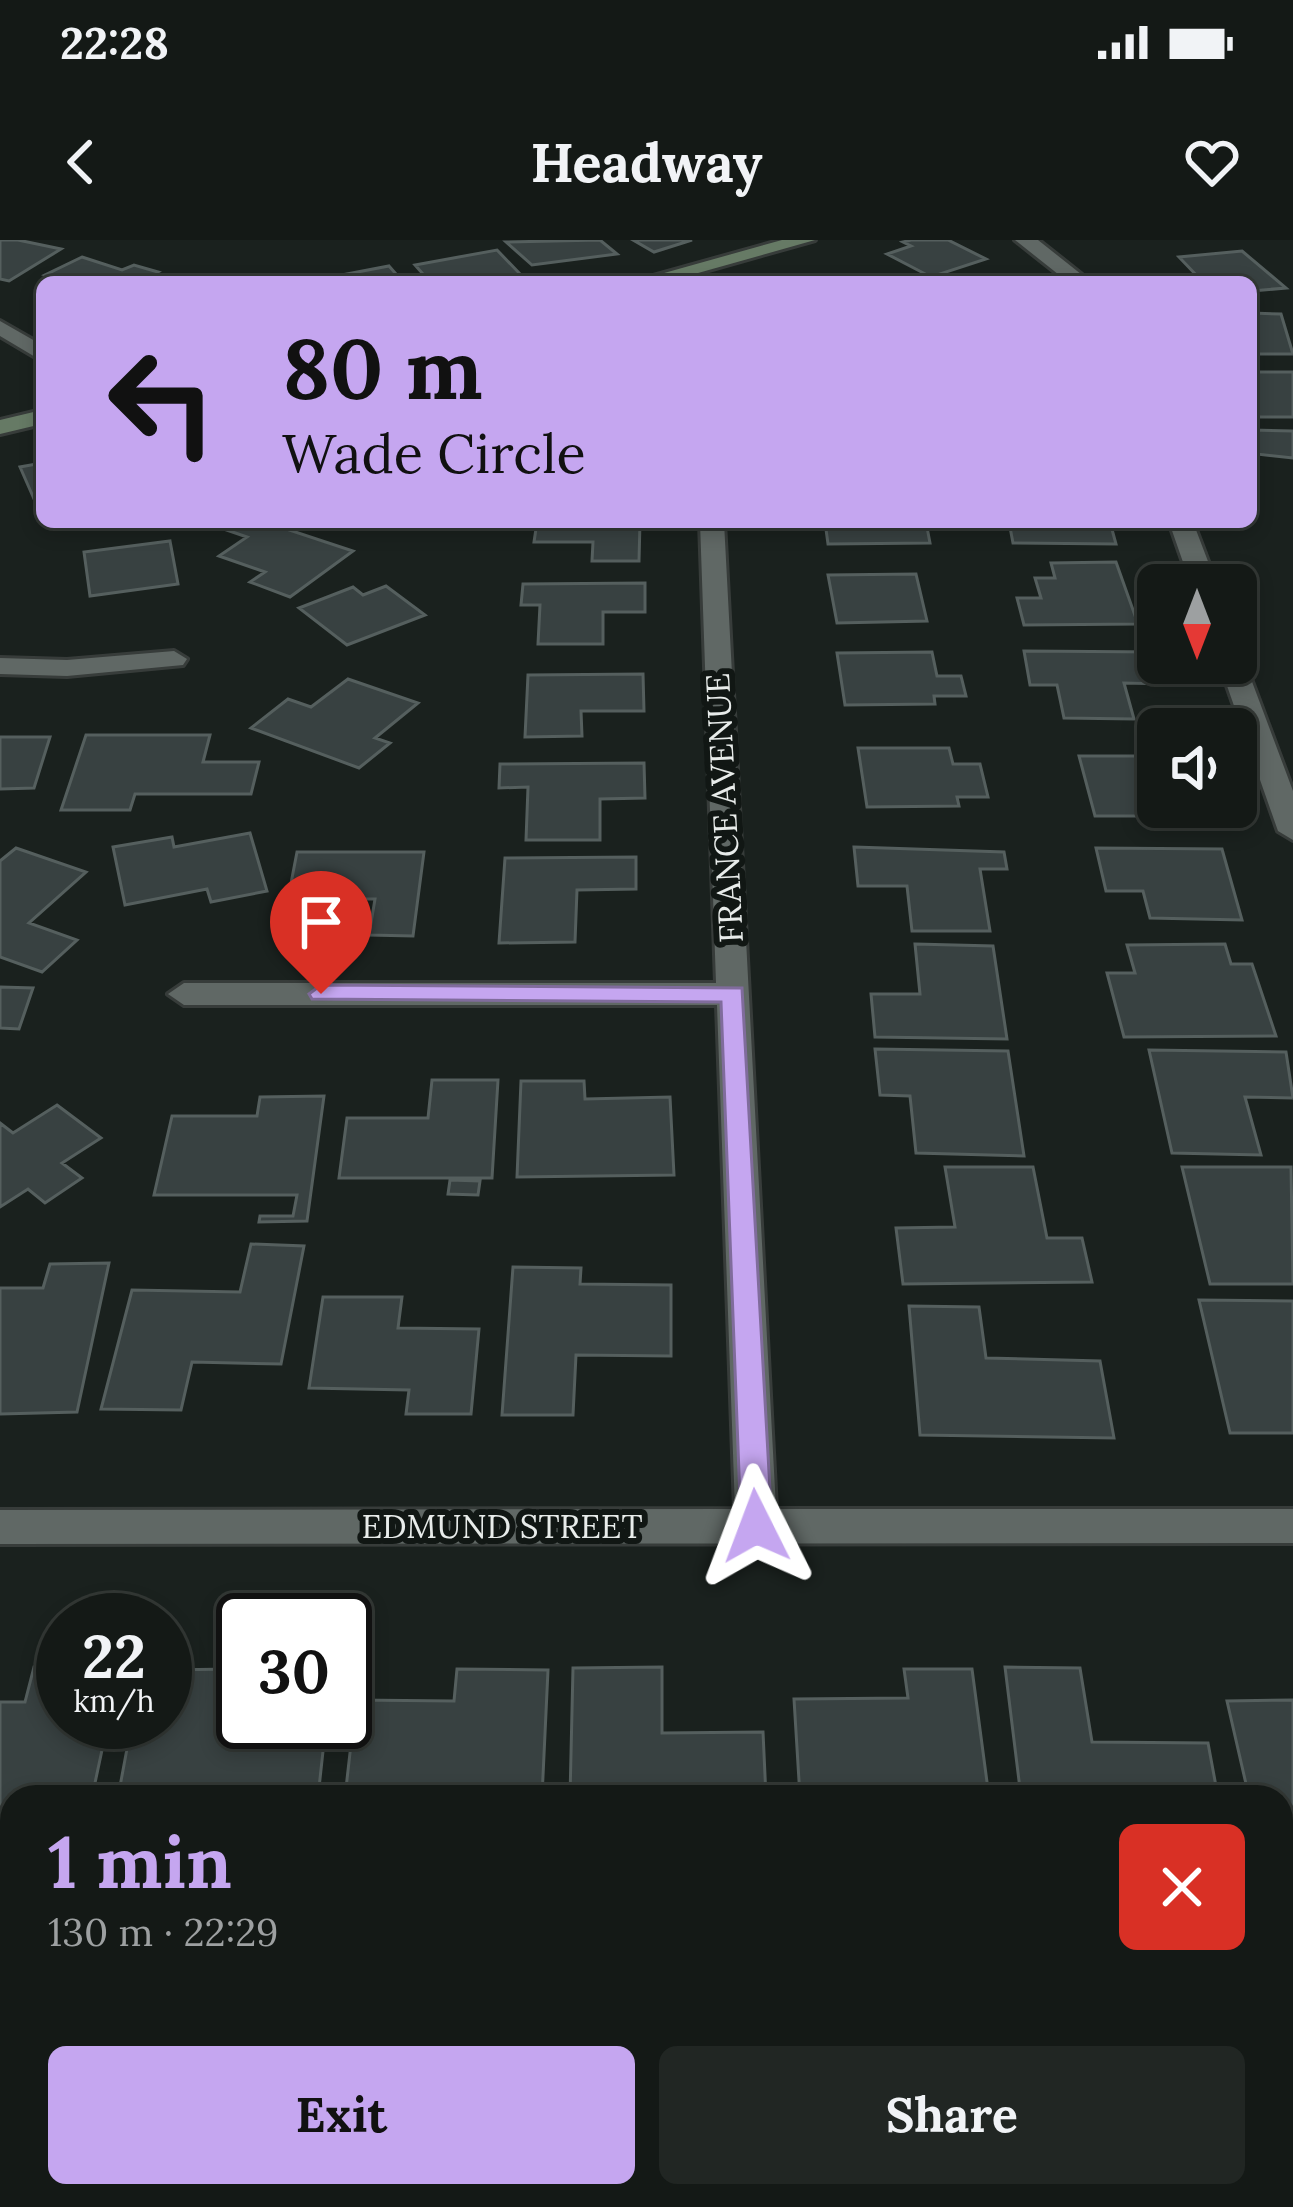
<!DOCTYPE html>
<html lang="en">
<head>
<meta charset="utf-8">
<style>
  :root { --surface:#141916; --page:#212623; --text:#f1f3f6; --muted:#9da0a1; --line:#333835; --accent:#c5a6f0 }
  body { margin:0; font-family:Lora,serif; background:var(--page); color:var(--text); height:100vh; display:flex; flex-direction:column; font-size:45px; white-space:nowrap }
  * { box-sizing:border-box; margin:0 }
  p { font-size:39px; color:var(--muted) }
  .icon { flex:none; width:66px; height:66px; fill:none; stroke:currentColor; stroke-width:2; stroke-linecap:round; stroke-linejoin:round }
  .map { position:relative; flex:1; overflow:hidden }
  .side { position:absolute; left:0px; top:1545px; width:1293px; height:423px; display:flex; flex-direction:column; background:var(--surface); border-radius:36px 36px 0 0; box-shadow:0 6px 18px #0003,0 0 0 3px var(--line) }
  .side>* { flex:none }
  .guide { position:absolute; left:36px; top:36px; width:1221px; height:252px; border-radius:18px; box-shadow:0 6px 18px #0003,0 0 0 3px var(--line); background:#c5a6f0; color:#111; overflow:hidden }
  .needle { width:78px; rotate:180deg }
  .controls { position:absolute; left:1137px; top:324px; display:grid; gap:24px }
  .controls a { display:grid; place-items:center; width:120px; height:120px; border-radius:18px; background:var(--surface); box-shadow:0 6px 18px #0003,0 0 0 3px var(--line); font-size:60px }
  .speed { position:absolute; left:36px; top:1353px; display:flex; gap:24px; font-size:60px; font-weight:700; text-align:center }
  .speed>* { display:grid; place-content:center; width:156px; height:156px; border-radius:50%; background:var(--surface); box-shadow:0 6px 18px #0003,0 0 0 3px var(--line); line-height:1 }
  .speed small { font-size:30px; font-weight:400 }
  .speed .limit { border:6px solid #111; border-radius:18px; background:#fff; color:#111 }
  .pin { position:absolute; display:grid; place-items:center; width:102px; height:102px; color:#fff; margin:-123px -51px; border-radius:50% 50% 50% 0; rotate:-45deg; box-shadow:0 0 12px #0007 }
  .pin .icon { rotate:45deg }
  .me { position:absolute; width:132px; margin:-66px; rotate:357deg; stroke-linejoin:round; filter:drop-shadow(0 0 9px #0008) }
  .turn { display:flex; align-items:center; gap:42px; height:252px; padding:0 48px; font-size:54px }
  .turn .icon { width:156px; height:156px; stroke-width:2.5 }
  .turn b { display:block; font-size:84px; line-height:102px }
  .round { display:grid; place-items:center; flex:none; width:126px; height:126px; border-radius:18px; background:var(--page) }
  .head { display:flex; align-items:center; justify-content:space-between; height:204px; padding:0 48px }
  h1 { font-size:72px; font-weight:700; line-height:90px; color:var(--accent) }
  .action { display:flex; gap:24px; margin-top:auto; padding:24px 48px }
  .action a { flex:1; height:138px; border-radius:18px; background:var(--accent); color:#111; font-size:48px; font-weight:700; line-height:138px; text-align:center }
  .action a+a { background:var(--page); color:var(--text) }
  .status { display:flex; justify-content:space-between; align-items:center; height:84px; padding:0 60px; background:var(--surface); direction:ltr }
  .status svg { height:33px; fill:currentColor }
  header { display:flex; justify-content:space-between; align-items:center; height:156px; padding:0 48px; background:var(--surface); font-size:54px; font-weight:700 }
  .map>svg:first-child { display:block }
  .building { fill:#384141; stroke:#555f5e; stroke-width:3 }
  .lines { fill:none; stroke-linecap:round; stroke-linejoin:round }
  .street-casing { stroke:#373c3a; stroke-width:6 }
  .secondary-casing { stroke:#373c3a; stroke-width:6 }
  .street { fill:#606865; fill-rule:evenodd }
  .secondary { fill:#667a65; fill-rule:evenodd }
  .route { fill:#c5a6f0; stroke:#806c9c; stroke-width:3 }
  .labels { text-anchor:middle; stroke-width:12; stroke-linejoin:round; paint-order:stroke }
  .street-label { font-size:33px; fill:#e8ecea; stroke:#111714 }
</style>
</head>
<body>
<div class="status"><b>22:28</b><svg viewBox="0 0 49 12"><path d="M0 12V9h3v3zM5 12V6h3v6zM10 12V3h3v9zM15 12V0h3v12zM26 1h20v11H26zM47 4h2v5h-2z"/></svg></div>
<header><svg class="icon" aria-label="back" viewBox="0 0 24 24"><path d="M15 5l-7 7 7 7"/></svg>Headway<svg class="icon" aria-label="heart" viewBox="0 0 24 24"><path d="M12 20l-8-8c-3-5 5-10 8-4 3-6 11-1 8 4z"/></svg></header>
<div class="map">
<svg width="1293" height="1967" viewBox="0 0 1293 1967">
  <rect width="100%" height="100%" fill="#1a211e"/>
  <!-- building -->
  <path class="building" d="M0,0H18L61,9L9,41L0,39Z
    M600,0L617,14L532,25L506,2Z
    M633,0H692L654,12Z
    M948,0L986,19L931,37L887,14L911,6L903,2L911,0Z
    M497,10L521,35L430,42L415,25Z
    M1242,11L1286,48L1251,51V42L1173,40L1199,38L1179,17Z
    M82,17L122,30L134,25L158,32L139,42H67L45,35Z
    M389,26L403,42H329L351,38L347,34Z
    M1251,73L1281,74L1293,114H1251Z
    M1251,132H1293V177H1251Z
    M1251,190L1293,191V218L1256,214Z
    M42,223V268H38L20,227Z
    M226,282H282L277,286L353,311L290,357L250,342L265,332L219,316L247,297L218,287Z
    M537,282H640L639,321H592L593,302H534Z
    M825,282H926L930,303L828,304Z
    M1009,282H1110L1116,304L1013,303Z
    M170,301L178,344L90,356L84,312Z
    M1116,322L1138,384L1024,385L1017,358H1041L1035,338H1055L1051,323Z
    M916,334L927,381L837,383L828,335Z
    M645,343V372H603V404H538L540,365H521L523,344Z
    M386,346L425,375L347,405L299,368L353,347L363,355Z
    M1024,411L1158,412L1166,444L1124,443L1134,479L1064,478L1057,445H1030Z
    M932,412L937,436H961L966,456H934L935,464L845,465L837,413Z
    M643,434L644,471H581L582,496L525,497L528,435Z
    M348,439L418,463L375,498L390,503L359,528L251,488L288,459L311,467Z
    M86,495H210L203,522H259L251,554H135L130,570H61Z
    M0,497H50L34,548L0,549Z
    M858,508H949L953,524H980L988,557H957L959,566L867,567Z
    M1079,516H1158V567H1197L1200,576H1095Z
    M644,523L645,558L600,559V600H526L528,547L499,548L500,524Z
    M250,593L267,651L211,662L207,649L125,665L113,607L172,597L174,607Z
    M854,607L1004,612L1007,629H980L990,691H912L907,646H858Z
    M16,608L86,632L29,683L77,700L42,732L0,717V621Z
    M1096,608L1222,609L1242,680L1150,678L1143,651H1106Z
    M297,612H424L413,696L369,695L375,659H288Z
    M636,617V649L577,650L575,702L499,703L505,618Z
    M915,704L993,706L1007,799L875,797L871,754H920Z
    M1225,704L1231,724H1252L1276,796L1124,797L1107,733H1135L1127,705Z
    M0,747L33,748L19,789L0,788Z
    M875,809L1008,811L1024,916L916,913L910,856L880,855Z
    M1149,810L1286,812L1293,858L1245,857L1261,915L1172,913Z
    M432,840H498L492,938H339L347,878H428Z
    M521,841H584L585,859L670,857L674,935L517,937Z
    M324,856L307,981L259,982L260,976H293L297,955H154L172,876H257L260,857Z
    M57,865L101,898L62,923L82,938L45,963L28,949L0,967V883L13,893Z
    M945,927H1033L1047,998H1082L1092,1042L903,1044L896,988L955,987Z
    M1182,927H1291L1293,1044H1210Z
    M450,940L480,941L478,955L448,954Z
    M251,1004L304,1006L281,1124L192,1122L181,1170L101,1169L132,1050L240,1052Z
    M109,1023L77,1172L0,1174V1048H43L50,1024Z
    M513,1027L581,1028L580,1044L671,1045V1116L576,1115L573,1175H502Z
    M323,1057H402L398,1088L479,1089L471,1174H406L409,1150L309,1148Z
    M1199,1060L1293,1061V1193H1230Z
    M909,1066L979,1067L986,1118L1100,1121L1114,1198L920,1195Z
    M34,1427H63V1482H108L92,1557H12V1632H0L4,1591H0V1462H25Z
    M662,1427V1493L763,1492L766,1557H570L573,1428Z
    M1005,1427L1080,1428L1092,1502L1208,1503L1218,1557H1021Z
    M231,1429L221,1494L325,1493L318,1557H118L132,1482H165V1430Z
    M457,1429L548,1430L542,1557H345L356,1460L454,1461Z
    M904,1429H972L989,1557H800L794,1459L908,1458Z
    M1293,1460V1589H1281V1557H1249L1227,1461Z
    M0,1788L12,1789V1920L0,1919Z
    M1281,1847L1293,1900V1964L1079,1967L1077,1956H1281Z
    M39,1956H260L258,1967H37Z
    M419,1956H526V1967H418Z
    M558,1956H783L784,1960L558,1967Z
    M939,1956H1042L1043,1967H940Z"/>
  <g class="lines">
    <!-- street casing -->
    <g class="street-casing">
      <path id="street" d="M1015,0H1038L1091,42H1068Z
        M0,81L42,105V121L0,96Z
        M700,282H724L776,1269H1293V1303L0,1304V1270L735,1269L717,765H184L168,754L184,743H716Z
        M1169,282H1193L1217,345H1191Z
        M174,411L187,419L183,425L67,436L0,434V418L67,420Z
        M1236,416L1245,423L1293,551V600L1278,591L1219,423H1236Z"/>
    </g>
    <!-- secondary casing -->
    <g class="secondary-casing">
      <path id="secondary" d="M782,0H815L666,42H632Z
        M42,170V184L0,194V180Z"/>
    </g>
    <!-- street -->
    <use href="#street" class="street"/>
    <!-- secondary -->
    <use href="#secondary" class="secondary"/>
  </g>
  <!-- route -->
  <path class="route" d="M321,745L742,748L772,1286L767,1296H745L741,1286L721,762L312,759L309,754Z"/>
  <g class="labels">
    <!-- street labels -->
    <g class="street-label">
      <text transform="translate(724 568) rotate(-93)" y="12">FRANCE AVENUE</text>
      <text x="502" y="1298">EDMUND STREET</text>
    </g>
  </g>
</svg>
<div class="controls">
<a><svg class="needle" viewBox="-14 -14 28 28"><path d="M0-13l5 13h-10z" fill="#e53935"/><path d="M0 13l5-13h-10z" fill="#9da0a1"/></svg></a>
<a><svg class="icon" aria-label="sound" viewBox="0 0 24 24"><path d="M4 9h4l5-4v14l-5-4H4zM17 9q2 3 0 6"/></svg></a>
</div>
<div class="speed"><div>22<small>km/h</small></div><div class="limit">30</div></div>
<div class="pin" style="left:321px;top:754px;background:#d93025"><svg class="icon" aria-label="arrive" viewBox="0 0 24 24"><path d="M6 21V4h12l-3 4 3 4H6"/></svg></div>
<svg class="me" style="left:756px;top:1286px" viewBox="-20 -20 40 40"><path d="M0-17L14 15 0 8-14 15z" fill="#c5a6f0" stroke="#fff" stroke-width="4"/></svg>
<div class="guide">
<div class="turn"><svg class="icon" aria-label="left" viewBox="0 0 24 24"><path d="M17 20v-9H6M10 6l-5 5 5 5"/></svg><div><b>80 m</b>Wade Circle</div></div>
</div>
<section class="side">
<div class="head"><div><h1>1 min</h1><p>130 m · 22:29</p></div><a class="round" style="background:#d93025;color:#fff"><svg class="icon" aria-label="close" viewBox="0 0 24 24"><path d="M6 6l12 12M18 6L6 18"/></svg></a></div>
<div class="action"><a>Exit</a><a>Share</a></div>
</section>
</div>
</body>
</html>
